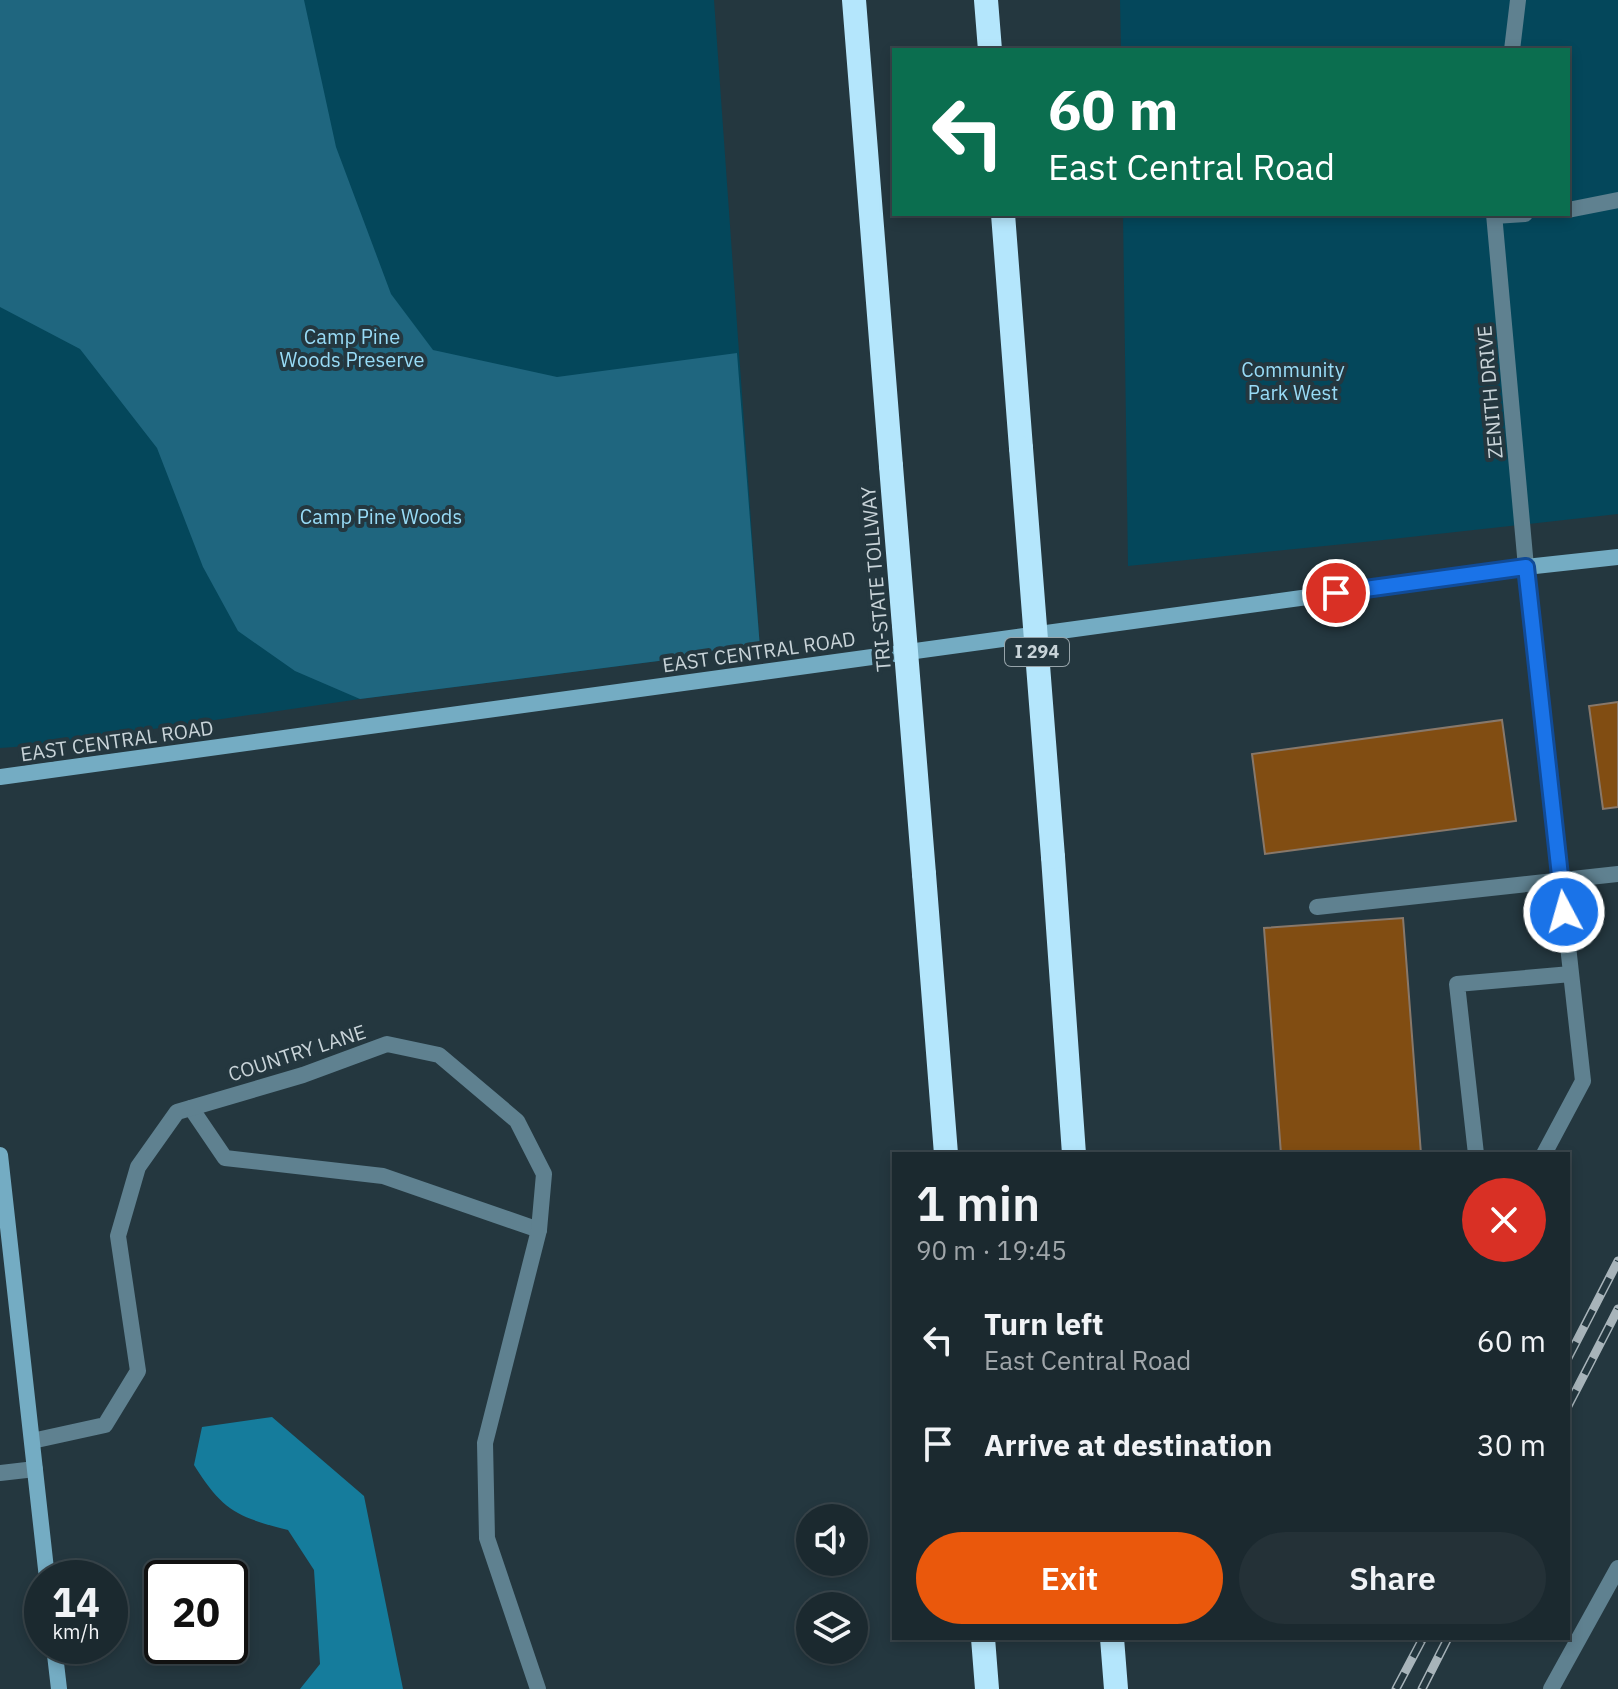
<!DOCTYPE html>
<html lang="en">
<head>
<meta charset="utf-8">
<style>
  :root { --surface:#1b292f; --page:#243137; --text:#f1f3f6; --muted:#a0a6aa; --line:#39454b; --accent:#ea580c }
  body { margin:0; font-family:"IBM Plex Sans",sans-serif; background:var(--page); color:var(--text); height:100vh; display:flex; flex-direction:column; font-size:30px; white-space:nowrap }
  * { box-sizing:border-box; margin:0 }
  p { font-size:26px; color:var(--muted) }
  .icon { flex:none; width:44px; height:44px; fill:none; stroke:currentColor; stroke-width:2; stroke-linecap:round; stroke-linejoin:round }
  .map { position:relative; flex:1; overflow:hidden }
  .sheet { position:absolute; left:892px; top:1152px; width:678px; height:488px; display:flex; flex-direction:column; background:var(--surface); border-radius:0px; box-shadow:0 4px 12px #0003,0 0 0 2px var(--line) }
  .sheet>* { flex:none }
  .hud { position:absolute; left:892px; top:48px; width:678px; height:168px; border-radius:0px; box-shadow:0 4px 12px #0003,0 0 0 2px var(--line); background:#0b6e4f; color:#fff; overflow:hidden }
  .tools { position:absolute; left:796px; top:1504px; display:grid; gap:16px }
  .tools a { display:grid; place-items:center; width:72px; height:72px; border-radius:50%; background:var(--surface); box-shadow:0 4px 12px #0003,0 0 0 2px var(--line); font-size:40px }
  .speed { position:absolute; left:24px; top:1560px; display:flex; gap:16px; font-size:40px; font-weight:700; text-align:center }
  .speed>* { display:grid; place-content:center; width:104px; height:104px; border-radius:50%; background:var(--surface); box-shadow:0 4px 12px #0003,0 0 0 2px var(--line); line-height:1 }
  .speed small { font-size:20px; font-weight:400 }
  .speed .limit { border:4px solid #111; border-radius:12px; background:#fff; color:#111 }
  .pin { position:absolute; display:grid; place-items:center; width:68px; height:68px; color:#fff; margin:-34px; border:4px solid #fff; border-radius:50%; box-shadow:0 2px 8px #0007 }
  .me { position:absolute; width:88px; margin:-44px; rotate:354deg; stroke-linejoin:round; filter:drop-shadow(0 0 6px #0008) }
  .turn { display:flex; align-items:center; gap:28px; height:168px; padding:0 24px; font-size:36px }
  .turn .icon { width:104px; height:104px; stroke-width:2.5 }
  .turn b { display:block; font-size:56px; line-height:68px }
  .round { display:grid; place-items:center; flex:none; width:84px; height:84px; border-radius:42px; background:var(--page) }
  .summary { display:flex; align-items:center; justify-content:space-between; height:136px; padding:0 24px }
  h1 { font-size:48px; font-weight:600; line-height:60px }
  .cta { display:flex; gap:16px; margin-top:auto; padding:16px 24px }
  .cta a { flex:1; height:92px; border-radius:48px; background:var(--accent); color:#fff; font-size:32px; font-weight:600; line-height:92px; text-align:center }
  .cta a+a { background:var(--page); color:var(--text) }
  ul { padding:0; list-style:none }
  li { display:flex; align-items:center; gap:24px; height:104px; padding:0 24px }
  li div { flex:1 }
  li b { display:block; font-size:30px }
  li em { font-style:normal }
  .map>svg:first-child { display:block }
  .green { fill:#04475b }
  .forest { fill:#1f667f }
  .water { fill:#157c9c }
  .building { fill:#814d12; stroke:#88786a; stroke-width:2 }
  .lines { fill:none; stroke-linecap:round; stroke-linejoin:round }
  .lane { stroke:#5f8190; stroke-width:16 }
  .street { stroke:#5f8190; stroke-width:16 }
  .secondary { stroke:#74acc3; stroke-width:16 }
  .highway { stroke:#b4e6fc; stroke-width:24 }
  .rail-casing { stroke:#a8b4ba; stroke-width:9 }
  .rail { stroke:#24373f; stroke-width:6; stroke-dasharray:18; stroke-linecap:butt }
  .highway-bridge { stroke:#b4e6fc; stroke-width:24 }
  .route-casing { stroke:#114b97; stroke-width:20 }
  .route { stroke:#1a73e8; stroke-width:14 }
  .labels { text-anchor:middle; stroke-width:8; stroke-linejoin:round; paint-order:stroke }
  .shield { fill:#24373f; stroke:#97a4aa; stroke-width:2 }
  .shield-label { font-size:18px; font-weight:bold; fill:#c8d3d8 }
  .park-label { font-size:20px; fill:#98dbf6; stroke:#24373f }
  .street-label { font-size:20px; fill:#c8d3d8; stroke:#24373f }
</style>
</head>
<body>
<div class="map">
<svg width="1618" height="1689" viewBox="0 0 1618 1689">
  <rect width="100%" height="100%" fill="#24373f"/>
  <!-- green -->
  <path class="green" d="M0,0H714L760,648L360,699L43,745L0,748Z
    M1120,0H1618V514L1374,541L1128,566L1123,214H1568V50H1121Z"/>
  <!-- forest -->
  <path class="forest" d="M0,0H304L336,147L391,294L433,350L557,377L737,353L760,648L360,699L295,671L238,631L203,567L157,448L80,349L0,307Z"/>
  <!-- water -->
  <path class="water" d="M272,1417L364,1496L403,1689H300L320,1664L314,1570L288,1530C237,1517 223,1511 194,1465L202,1427Z"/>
  <!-- building -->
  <path class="building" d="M1618,702V807L1603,809L1589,706Z
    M1502,720L1516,821L1265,854L1252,754Z
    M1403,918L1421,1154H1281L1264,928Z"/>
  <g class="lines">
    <!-- lane -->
    <path class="lane" d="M1512,50L1518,0
      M1568,210L1618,200
      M1494,214L1526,567L1583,1081L1544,1154
      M1494,216L1525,214
      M1317,907L1618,874
      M191,1108L225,1158L383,1176L539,1230
      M1476,1154L1457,984L1571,974
      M0,1473L35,1469"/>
    <!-- street -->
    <path class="street" d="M32,1441L105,1425L138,1371L118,1236L138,1167L177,1112L303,1075L387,1044L439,1055L517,1121L544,1174L539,1230L485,1443L487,1538L538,1689
      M1551,1689L1618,1568"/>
    <!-- secondary -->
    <path class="secondary" d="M0,777L1526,567L1618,557
      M0,1155L47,1578
      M54,1646L59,1689"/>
    <!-- highway -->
    <path class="highway" d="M854,0L891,466
      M986,0L990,50
      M1003,214L1021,448
      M1053,857L1074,1154
      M924,874L946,1154
      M983,1638L987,1689
      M1112,1638L1116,1689"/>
    <!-- rail casing -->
    <g class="rail-casing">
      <path id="rail" d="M1568,1358L1618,1261
        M1568,1406L1618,1309
        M1396,1689L1423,1638
        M1422,1689L1448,1638"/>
    </g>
    <!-- rail -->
    <use href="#rail" class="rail"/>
    <!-- highway-bridge -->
    <path class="highway-bridge" d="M1021,448L1053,857
      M891,466L924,874"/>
  </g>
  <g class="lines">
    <!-- route casing -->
    <g class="route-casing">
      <path id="route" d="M1336,593L1526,567L1564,912"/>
    </g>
    <!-- route -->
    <use href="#route" class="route"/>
  </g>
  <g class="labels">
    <!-- shield labels -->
    <rect class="shield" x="1005" y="638" width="64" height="28" rx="6"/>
    <g class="shield-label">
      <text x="1037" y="658">I 294</text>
    </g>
    <!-- park labels -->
    <g class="park-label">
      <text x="352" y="344">Camp Pine<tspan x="352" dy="23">Woods Preserve</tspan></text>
      <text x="1293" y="377">Community<tspan x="1293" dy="23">Park West</tspan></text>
      <text x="381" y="524">Camp Pine Woods</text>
    </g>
    <!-- street labels -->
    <g class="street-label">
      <text transform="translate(1490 392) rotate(-95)" y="7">ZENITH DRIVE</text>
      <text transform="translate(876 579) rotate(-95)" y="7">TRI-STATE TOLLWAY</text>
      <text transform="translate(759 652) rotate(-8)" y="7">EAST CENTRAL ROAD</text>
      <text transform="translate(117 741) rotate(-8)" y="7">EAST CENTRAL ROAD</text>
      <text transform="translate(297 1053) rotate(-18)" y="7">COUNTRY LANE</text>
    </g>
  </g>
</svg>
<div class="tools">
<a><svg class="icon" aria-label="sound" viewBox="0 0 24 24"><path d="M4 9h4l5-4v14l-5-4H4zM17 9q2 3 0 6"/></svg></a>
<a><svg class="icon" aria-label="layers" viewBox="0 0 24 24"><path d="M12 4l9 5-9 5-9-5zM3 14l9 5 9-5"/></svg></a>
</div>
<div class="speed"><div>14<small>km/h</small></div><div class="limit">20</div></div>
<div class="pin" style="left:1336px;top:593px;background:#d93025"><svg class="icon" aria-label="arrive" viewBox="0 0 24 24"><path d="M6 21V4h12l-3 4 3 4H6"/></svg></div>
<svg class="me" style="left:1564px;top:912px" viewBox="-20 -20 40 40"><circle r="17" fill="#1a73e8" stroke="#fff" stroke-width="3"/><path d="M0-11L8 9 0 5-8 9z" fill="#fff"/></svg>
<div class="hud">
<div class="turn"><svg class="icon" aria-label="left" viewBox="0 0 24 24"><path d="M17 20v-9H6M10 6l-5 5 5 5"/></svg><div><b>60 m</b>East Central Road</div></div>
</div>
<section class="sheet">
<div class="summary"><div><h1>1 min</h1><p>90 m · 19:45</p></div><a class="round" style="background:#d93025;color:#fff"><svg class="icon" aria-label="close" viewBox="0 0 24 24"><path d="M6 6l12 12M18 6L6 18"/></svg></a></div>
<ul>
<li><svg class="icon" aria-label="left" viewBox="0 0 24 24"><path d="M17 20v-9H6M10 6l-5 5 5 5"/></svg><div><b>Turn left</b><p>East Central Road</p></div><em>60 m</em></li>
<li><svg class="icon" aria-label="arrive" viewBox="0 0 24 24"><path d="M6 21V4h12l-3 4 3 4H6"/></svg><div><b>Arrive at destination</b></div><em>30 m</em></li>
</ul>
<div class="cta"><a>Exit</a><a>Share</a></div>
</section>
</div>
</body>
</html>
